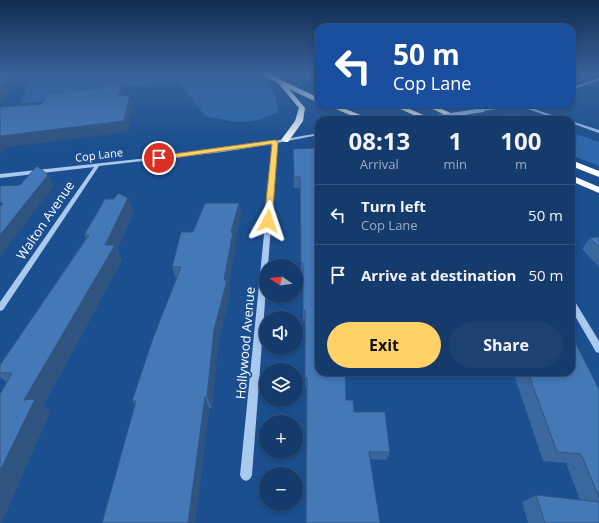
<!DOCTYPE html>
<html lang="en">
<head>
<meta charset="utf-8">
<style>
  :root { --surface:#143b6b; --page:#1d4271; --text:#f1f3f6; --muted:#9dadc1; --line:#33557e; --accent:#ffd166 }
  body { margin:0; font-family:"Open Sans",sans-serif; background:var(--page); color:var(--text); height:100vh; display:flex; flex-direction:column; font-size:15px; white-space:nowrap }
  * { box-sizing:border-box; margin:0 }
  p { font-size:13px; color:var(--muted) }
  .icon { flex:none; width:22px; height:22px; fill:none; stroke:currentColor; stroke-width:2; stroke-linecap:round; stroke-linejoin:round }
  .map { position:relative; flex:1; overflow:hidden }
  .sheet { position:absolute; left:315px; top:116px; width:260px; height:260px; display:flex; flex-direction:column; background:var(--surface); border-radius:12px; box-shadow:0 2px 6px #0003,0 0 0 1px var(--line) }
  .sheet>* { flex:none }
  .banner { position:absolute; left:315px; top:24px; width:260px; height:84px; border-radius:12px; box-shadow:0 2px 6px #0003,0 0 0 1px var(--line); background:#1a4fa0; color:#fff; overflow:hidden }
  .needle { width:26px; rotate:283deg }
  .fabs { position:absolute; left:259px; top:259px; display:grid; gap:8px }
  .fabs a { display:grid; place-items:center; width:44px; height:44px; border-radius:50%; background:var(--surface); box-shadow:0 2px 6px #0003,0 0 0 1px var(--line); font-size:20px }
  .pin { position:absolute; display:grid; place-items:center; width:34px; height:34px; color:#fff; margin:-17px; border:2px solid #fff; border-radius:50%; box-shadow:0 1px 4px #0007 }
  .me { position:absolute; width:44px; margin:-22px; rotate:5deg; stroke-linejoin:round; filter:drop-shadow(0 0 3px #0008) }
  .turn { display:flex; align-items:center; gap:14px; height:84px; padding:0 12px; font-size:18px }
  .turn .icon { width:52px; height:52px; stroke-width:2.5 }
  .turn b { display:block; font-size:28px; line-height:34px }
  .eta { display:flex; justify-content:space-evenly; align-items:center; height:68px; text-align:center }
  .eta b { font-size:24px; font-weight:700; line-height:28px }
  .button { display:flex; gap:8px; margin-top:auto; padding:8px 12px }
  .button a { flex:1; height:46px; border-radius:24px; background:var(--accent); color:#111; font-size:16px; font-weight:700; line-height:46px; text-align:center }
  .button a+a { background:var(--page); color:var(--text) }
  ul { padding:0; list-style:none }
  li { display:flex; align-items:center; gap:12px; height:60px; padding:0 12px; border-top:1px solid var(--line) }
  li div { flex:1 }
  li b { display:block; font-size:15px }
  li em { font-style:normal }
  .map>svg:first-child { display:block }
  .green { fill:#2e69ad }
  .lines { fill:none; stroke-linecap:round; stroke-linejoin:round }
  .minor { fill:#a9c9ee; fill-rule:evenodd }
  .highway { fill:#fff; fill-rule:evenodd }
  .minor-bridge { stroke:#a9c9ee; stroke-width:4 }
  .wall { fill:#3a679d }
  .shaded-wall { fill:#305480 }
  .building { fill:#4478b7; stroke:#305480 }
  .route { fill:#ffd166; stroke:#a68842 }
  .labels { text-anchor:middle; stroke-width:3.5; stroke-linejoin:round; paint-order:stroke }
  .far-street-label { font-size:11px; fill:#fff; stroke:#1b4f8f }
  .street-label { font-size:13px; fill:#fff; stroke:#1b4f8f }
</style>
</head>
<body>
<div class="map">
<svg width="599" height="523" viewBox="0 0 599 523">
  <rect width="100%" height="100%" fill="#1b4f8f"/>
  <!-- green -->
  <path class="green" d="M30,74H158L165,83L58,94L53,101L21,104Z
    M173,74H248L274,90L278,112L258,120L241,122L230,121L205,116Z
    M512,114L525,116L538,120L478,119Z
    M571,132L599,142V166L571,155Z"/>
  <g class="lines">
    <!-- minor -->
    <path class="minor" d="M599,78V80L571,90V88Z
      M514,104H524L523,105L566,120H560L519,106L483,111L481,110Z
      M571,121L599,130V133L571,123Z
      M319,133V135L277,143L268,266H266V289L252,475L250,479L246,481L242,479L240,475L273,144L222,152L99,166L3,310L0,311V302L94,167L0,178V174L222,150Z
      M571,299L574,300L599,341V353L596,352L571,309Z"/>
    <!-- highway -->
    <path class="highway" d="M261,74H269L319,98V103L289,89L305,108L303,121L288,142H285L281,140L295,121L299,108L278,83Z
      M324,104H333L373,120H362Z
      M389,104H398L435,120H425Z
      M421,104H430L467,120H457Z
      M515,104H523V105L520,107Z
      M571,160L599,171V177L571,166Z
      M571,175L599,187V193L571,181Z"/>
    <!-- minor-bridge -->
    <path class="minor-bridge" d="M419,120L483,110"/>
  </g>
  <!-- wall -->
  <path class="wall" d="M315,148L319,372H362V373H345L346,400L354,412L390,452L386,460L370,459L380,523H306L307,388H305V321H303V274H301L300,188H294L293,149Z
    M239,203L241,216L235,241V246L229,285L230,293L218,343L212,408H209L195,523H102L135,405L132,401L176,279L172,267L193,232Z
    M134,212L117,250L122,260L43,406L50,412L1,523H0L6,382L0,377V365L86,238L84,235Z
    M599,237V267L582,249L590,238Z
    M513,372H571L599,389V523H528L522,502L536,495L580,500L566,463L543,461Z"/>
  <!-- shaded-wall -->
  <path class="shaded-wall" d="M9,74H21L16,80L0,104V87Z
    M571,74H580L571,77Z
    M122,84L125,93L122,106L118,96Z
    M130,95L133,105L128,132L8,147L0,155V137L1,136Z
    M48,175L54,186L0,256V235Z
    M128,198L134,212L117,250L122,260L43,406L50,412L1,523H0V471L24,400L105,245Z
    M239,203L241,216L235,241V246L229,285L230,293L218,343L212,408L207,397L214,330L224,280L231,232Z
    M205,397L209,408L195,523H188Z"/>
  <!-- building -->
  <path class="building" d="M0,74H9L0,87Z
    M122,84L118,96L130,95L124,121L1,136L0,137V107L42,104L49,93L99,88L101,85Z
    M315,148L319,176V372H345L346,400H353L354,412H385L390,452H369L380,523H306L307,378H305V310H303V263H301L300,177H294L293,149Z
    M37,166L48,175L0,235V207L3,203H0V186L20,185Z
    M118,193L128,198L105,245H115L24,400L35,399L0,471V394L12,373H0V365L89,235H84L105,199H114Z
    M205,203H239L231,232H233L224,280H227L214,330L207,397H205L188,523H102L136,401H132L153,338L181,267H172L181,232H193Z
    M599,237V247L590,238Z
    M571,334L599,389V497L581,454L557,452L528,372H571Z
    M536,495L599,502V523H545Z"/>
  <!-- sky -->
  <linearGradient id="sky" x2="0" y2="1"><stop stop-color="#0f2b4f"/><stop offset="0.5" stop-color="#39639b"/><stop offset="1" stop-color="#39639b" stop-opacity="0"/></linearGradient>
  <rect width="599" height="147" fill="url(#sky)"/>
  <!-- route -->
  <path class="route" d="M275,140L278,142L272,221L268,224L264,221L272,144L159,160L156,158L159,156Z"/>
  <g class="labels">
    <!-- far-street labels -->
    <g class="far-street-label">
      <text transform="translate(99 155) rotate(-7)" y="4">Cop Lane</text>
    </g>
    <!-- street labels -->
    <g class="street-label">
      <text transform="translate(45 220) rotate(-56)" y="5">Walton Avenue</text>
      <text transform="translate(245 343) rotate(-85)" y="5">Hollywood Avenue</text>
    </g>
  </g>
</svg>
<div class="fabs">
<a><svg class="needle" viewBox="-14 -14 28 28"><path d="M0-13l5 13h-10z" fill="#e53935"/><path d="M0 13l5-13h-10z" fill="#9dadc1"/></svg></a>
<a><svg class="icon" aria-label="sound" viewBox="0 0 24 24"><path d="M4 9h4l5-4v14l-5-4H4zM17 9q2 3 0 6"/></svg></a>
<a><svg class="icon" aria-label="layers" viewBox="0 0 24 24"><path d="M12 4l9 5-9 5-9-5zM3 14l9 5 9-5"/></svg></a>
<a>+</a>
<a>−</a>
</div>
<div class="pin" style="left:159px;top:158px;background:#d93025"><svg class="icon" aria-label="arrive" viewBox="0 0 24 24"><path d="M6 21V4h12l-3 4 3 4H6"/></svg></div>
<svg class="me" style="left:268px;top:221px" viewBox="-20 -20 40 40"><path d="M0-17L14 15 0 8-14 15z" fill="#ffd166" stroke="#fff" stroke-width="4"/></svg>
<div class="banner">
<div class="turn"><svg class="icon" aria-label="left" viewBox="0 0 24 24"><path d="M17 20v-9H6M10 6l-5 5 5 5"/></svg><div><b>50 m</b>Cop Lane</div></div>
</div>
<section class="sheet">
<div class="eta">
<div><b>08:13</b><p>Arrival</p></div>
<div><b>1</b><p>min</p></div>
<div><b>100</b><p>m</p></div>
</div>
<ul>
<li><svg class="icon" aria-label="left" viewBox="0 0 24 24"><path d="M17 20v-9H6M10 6l-5 5 5 5"/></svg><div><b>Turn left</b><p>Cop Lane</p></div><em>50 m</em></li>
<li><svg class="icon" aria-label="arrive" viewBox="0 0 24 24"><path d="M6 21V4h12l-3 4 3 4H6"/></svg><div><b>Arrive at destination</b></div><em>50 m</em></li>
</ul>
<div class="button"><a>Exit</a><a>Share</a></div>
</section>
</div>
</body>
</html>
